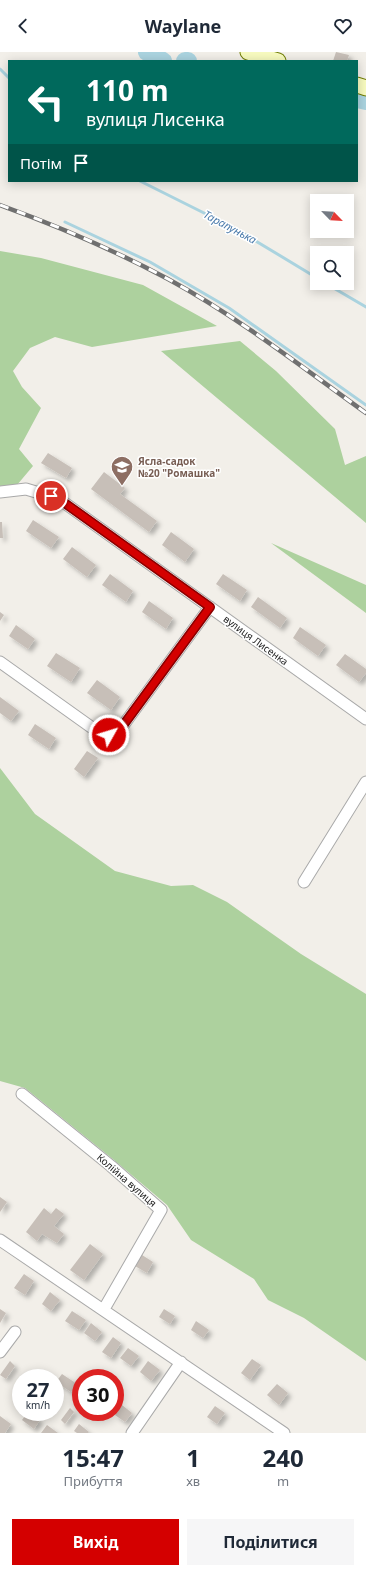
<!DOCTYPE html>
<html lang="uk">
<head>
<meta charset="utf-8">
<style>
  :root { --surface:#fff; --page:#f6f6f7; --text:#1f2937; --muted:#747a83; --accent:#d40000 }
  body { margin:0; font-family:"Noto Sans",sans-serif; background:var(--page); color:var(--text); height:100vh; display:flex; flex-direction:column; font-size:15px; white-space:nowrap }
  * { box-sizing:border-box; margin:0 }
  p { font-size:13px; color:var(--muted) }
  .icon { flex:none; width:22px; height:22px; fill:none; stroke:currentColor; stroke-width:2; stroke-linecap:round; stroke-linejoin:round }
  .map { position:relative; height:1381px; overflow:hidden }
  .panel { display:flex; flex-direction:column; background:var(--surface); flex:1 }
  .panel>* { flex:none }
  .guide { position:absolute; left:8px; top:8px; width:350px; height:122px; border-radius:0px; box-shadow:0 2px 10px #0003; background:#00695c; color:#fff; overflow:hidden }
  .needle { width:26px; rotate:115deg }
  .controls { position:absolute; left:310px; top:142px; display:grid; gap:8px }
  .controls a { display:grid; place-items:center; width:44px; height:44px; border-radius:0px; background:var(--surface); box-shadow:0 2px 10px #0003; font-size:20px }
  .speed { position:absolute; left:12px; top:1317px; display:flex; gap:8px; font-size:20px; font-weight:700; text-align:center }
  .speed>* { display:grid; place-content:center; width:52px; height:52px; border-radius:50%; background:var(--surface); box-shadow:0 2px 10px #0003; line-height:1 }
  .speed small { font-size:10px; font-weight:400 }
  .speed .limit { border:6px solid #d22; background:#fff; color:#111 }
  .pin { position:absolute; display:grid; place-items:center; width:34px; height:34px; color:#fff; margin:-17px; border:2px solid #fff; border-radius:50%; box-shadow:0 1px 4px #0007 }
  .me { position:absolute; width:44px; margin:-22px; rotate:51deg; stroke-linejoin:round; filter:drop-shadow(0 0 3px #0008) }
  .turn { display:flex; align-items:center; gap:14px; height:84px; padding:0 12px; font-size:18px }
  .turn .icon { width:52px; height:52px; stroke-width:2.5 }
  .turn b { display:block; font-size:28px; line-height:34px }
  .then { display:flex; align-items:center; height:38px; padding:0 12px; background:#0003; gap:8px; font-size:15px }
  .eta { display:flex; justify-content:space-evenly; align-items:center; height:68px; text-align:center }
  .eta b { font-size:24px; font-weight:700; line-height:28px }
  .cta { display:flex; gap:8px; margin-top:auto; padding:8px 12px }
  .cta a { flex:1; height:46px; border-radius:0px; background:var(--accent); color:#fff; font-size:16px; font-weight:700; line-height:46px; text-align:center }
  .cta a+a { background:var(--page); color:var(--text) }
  header { display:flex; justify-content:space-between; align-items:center; height:52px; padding:0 12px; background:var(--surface); font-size:18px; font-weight:700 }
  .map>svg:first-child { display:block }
  .forest { fill:#add19e }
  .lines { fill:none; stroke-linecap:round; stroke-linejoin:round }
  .stream { stroke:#aad3df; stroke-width:3 }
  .river { stroke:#aad3df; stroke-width:18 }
  .building { fill:#c7bfb8; filter:url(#shadow) }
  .street-casing { stroke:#a9a9a9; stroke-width:13 }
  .secondary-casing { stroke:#707d05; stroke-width:17 }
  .street { stroke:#fff; stroke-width:11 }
  .secondary { stroke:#f7fabf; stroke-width:15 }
  .rail-casing { stroke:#707070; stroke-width:4.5 }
  .rail { stroke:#fff; stroke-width:3; stroke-dasharray:9; stroke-linecap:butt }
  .route-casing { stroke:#8a0000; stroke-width:10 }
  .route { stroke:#d40000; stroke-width:7 }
  .labels { text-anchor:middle; stroke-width:3; stroke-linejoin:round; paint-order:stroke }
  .education-label { font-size:10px; font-weight:bold; fill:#785e54; stroke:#fff; text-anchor:start }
  .street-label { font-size:10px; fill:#222; stroke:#fff }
  .water-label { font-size:11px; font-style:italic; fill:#4a7aab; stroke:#fff }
</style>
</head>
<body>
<header><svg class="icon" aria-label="back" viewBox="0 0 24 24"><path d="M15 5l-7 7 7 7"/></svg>Waylane<svg class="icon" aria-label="heart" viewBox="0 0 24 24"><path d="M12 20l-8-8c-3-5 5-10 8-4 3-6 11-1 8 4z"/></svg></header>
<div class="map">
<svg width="366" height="1381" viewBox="0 0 366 1381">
  <defs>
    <filter id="shadow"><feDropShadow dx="3.5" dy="3.5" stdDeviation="2" flood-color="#0004"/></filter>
  </defs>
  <rect width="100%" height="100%" fill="#f2efe9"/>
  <!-- forest -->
  <path class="forest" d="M0,199L41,206L143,233L217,274L92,295L55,285L30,296L13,319L22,335L41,356L19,397L33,414L17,433L0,434Z
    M240,289L276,319L335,377L345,413L366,404V471L161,299Z
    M271,491L366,533V561Z
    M0,716L35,762L115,819L171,834L193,833L227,850L301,902L366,942V1309L304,1266L268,1248L254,1227L191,1188L167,1153L114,1108L25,1036L0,1029Z"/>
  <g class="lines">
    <!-- stream -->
    <path class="stream" d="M0,17L9,26
      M140,129L236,177L317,226
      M65,170L150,210L229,256L366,353
      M325,231L366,255"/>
    <!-- river -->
    <path class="river" d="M147,0L163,9
      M185,9H188
      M357,47L366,49"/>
  </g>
  <!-- building -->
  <path class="building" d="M336,0L349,3L347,9H333Z
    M48,401L72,416L66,426L41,411Z
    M104,420L125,436L120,442L157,469L149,480L91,437Z
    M33,468L59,485L51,496L26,479Z
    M0,470H2L3,486H0Z
    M171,480L194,497L185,510L162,493Z
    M72,495L96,513L87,525L63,507Z
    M110,522L133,539L126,550L102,533Z
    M223,522L247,538L240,549L216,532Z
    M258,545L287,566L280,576L251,555Z
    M149,549L173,566L166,577L142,560Z
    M0,560L4,563L0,569Z
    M16,573L35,587L28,597L9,584Z
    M300,575L326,593L318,604L293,586Z
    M56,601L80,616L71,630L47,614Z
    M345,602L366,617V621L359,630L336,613Z
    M97,628L120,645L111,658L87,641Z
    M0,645L19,659L11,669L0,661Z
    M35,672L56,686L49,697L28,683Z
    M87,699L98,706L84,725L74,717Z
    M0,1145L7,1150L0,1160Z
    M44,1156L51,1162L56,1156L64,1162L54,1174L64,1182L57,1191L42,1182L37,1189L26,1180Z
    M90,1192L103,1202L84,1228L70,1218Z
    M142,1203L153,1210L147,1221L135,1214Z
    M24,1222L34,1229L25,1243L14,1236Z
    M50,1240L60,1248L51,1259L42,1252Z
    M0,1257L6,1261L0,1271Z
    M164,1257L175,1264L170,1272L159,1265Z
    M72,1259L86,1268L79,1278L65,1269Z
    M196,1269L209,1278L203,1286L191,1278Z
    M91,1271L102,1280L95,1289L84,1281Z
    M113,1285L121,1291L111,1306L102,1300Z
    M128,1296L139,1304L131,1314L120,1306Z
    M252,1307L261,1313L250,1328L241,1321Z
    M10,1309L15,1314L6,1327L0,1323Z
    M148,1309L160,1318L151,1329L140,1320Z
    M62,1322L77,1332L71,1340L56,1330Z
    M277,1332L288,1341L279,1353L267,1343Z
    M122,1353L132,1361L125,1370L115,1363Z
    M215,1354L225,1361L217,1372L207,1365Z
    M70,1356L74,1360L65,1372L61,1368Z
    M28,1360L40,1368L34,1377L22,1368Z
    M0,1364L11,1372L5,1381H0Z
    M79,1372L89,1380L88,1381H77L74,1379Z
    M47,1373L58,1381H41Z"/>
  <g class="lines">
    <!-- street casing -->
    <g class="street-casing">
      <path id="street" d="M0,440L26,437L59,447L366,667
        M0,610L98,680L109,683L119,679L210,555
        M304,830L366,730
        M22,1042L111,1114L161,1158L104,1257
        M0,1188L284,1381
        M0,1300L15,1280
        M132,1381L181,1310"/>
    </g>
    <!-- secondary casing -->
    <g class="secondary-casing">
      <path id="secondary" d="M248,0L278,9
        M357,33L366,36"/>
    </g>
    <!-- street -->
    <use href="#street" class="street"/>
    <!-- secondary -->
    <use href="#secondary" class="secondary"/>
    <!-- rail casing -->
    <g class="rail-casing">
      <path id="rail" d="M0,153C58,174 114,198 168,227C238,265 302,315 366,361"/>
    </g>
    <!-- rail -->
    <use href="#rail" class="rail"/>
  </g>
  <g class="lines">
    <!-- route casing -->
    <g class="route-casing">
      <path id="route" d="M51,444L59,447L210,555L119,679L109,683"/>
    </g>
    <!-- route -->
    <use href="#route" class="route"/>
  </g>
  <!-- icons -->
  <defs>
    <g id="school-pin" transform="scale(1.15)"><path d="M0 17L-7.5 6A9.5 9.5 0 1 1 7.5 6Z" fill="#8d6e63" stroke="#fff"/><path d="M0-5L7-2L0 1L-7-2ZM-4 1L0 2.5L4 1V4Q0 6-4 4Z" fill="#fff"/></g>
  </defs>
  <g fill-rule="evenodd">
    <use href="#school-pin" x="122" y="415"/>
  </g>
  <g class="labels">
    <!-- education labels -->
    <g class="education-label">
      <text x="138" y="413">Ясла-садок<tspan x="138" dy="12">№20 "Ромашка"</tspan></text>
    </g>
    <!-- street labels -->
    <g class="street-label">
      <text transform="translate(256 588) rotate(36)" y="4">вулиця Лисенка</text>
      <text transform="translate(127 1128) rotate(41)" y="4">Колійна вулиця</text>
    </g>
    <!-- water labels -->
    <g class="water-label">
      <text transform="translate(230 175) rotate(28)" y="4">Тарапунька</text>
    </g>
  </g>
</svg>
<div class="controls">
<a><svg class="needle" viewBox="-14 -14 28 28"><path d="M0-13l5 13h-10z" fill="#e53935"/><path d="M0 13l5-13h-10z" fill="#747a83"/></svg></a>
<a><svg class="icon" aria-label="search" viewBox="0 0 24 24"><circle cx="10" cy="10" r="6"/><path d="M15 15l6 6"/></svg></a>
</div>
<div class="speed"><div>27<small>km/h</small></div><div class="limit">30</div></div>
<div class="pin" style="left:51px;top:444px;background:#d93025"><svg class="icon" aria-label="arrive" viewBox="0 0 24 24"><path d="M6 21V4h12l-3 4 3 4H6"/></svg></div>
<svg class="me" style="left:109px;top:683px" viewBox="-20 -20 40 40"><circle r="17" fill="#d40000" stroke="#fff" stroke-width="3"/><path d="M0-11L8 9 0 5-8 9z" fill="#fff"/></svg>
<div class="guide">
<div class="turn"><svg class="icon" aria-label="left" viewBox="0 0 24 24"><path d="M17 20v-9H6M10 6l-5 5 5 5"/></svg><div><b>110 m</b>вулиця Лисенка</div></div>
<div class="then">Потім<svg class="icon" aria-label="arrive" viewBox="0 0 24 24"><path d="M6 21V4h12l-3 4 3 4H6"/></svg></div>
</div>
</div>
<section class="panel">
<div class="eta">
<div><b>15:47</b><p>Прибуття</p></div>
<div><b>1</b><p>хв</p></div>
<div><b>240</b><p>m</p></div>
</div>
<div class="cta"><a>Вихід</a><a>Поділитися</a></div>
</section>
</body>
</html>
